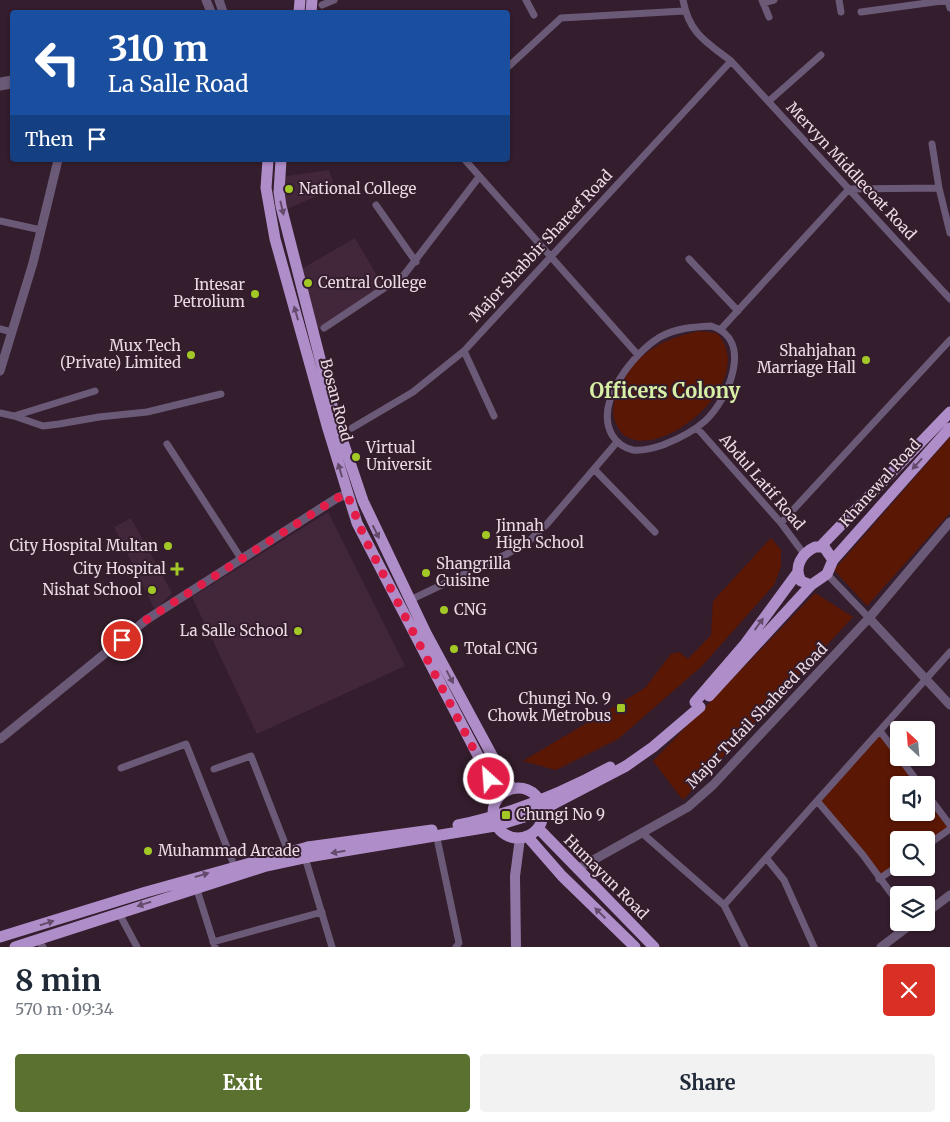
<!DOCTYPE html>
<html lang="en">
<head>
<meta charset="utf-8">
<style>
  :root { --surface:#fff; --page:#f2f2f3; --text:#1f2937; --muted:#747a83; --accent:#5a712f }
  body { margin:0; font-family:Merriweather,serif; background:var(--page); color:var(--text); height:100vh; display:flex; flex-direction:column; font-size:19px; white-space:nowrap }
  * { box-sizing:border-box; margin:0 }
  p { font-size:16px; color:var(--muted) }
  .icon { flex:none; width:28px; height:28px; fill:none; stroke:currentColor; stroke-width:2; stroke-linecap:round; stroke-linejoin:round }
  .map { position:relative; height:947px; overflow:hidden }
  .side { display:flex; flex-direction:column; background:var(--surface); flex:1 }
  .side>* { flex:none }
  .banner { position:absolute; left:10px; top:10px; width:500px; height:152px; border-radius:5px; box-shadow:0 1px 4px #0004; background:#1a4fa0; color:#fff; overflow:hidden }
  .needle { width:32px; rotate:334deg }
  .fabs { position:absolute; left:890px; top:721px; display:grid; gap:10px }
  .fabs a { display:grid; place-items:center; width:45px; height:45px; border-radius:5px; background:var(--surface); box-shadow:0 1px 4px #0004; font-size:25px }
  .pin { position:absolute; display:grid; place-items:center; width:42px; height:42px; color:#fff; margin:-21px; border:2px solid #fff; border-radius:50%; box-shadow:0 1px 5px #0007 }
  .me { position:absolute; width:55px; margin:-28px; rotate:334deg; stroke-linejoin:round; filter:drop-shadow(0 0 4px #0008) }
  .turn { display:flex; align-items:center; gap:18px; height:105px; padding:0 15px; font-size:22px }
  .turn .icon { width:65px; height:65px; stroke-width:2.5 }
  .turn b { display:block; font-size:35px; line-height:42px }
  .then { display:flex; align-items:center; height:48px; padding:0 15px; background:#0003; gap:10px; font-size:19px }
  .round { display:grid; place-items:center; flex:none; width:52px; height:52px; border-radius:5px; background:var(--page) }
  .head { display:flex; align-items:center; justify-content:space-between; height:85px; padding:0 15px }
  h1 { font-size:30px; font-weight:700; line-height:38px }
  .primary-button { display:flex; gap:10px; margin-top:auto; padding:10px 15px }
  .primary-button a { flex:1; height:58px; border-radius:5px; background:var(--accent); color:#fff; font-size:20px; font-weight:700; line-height:58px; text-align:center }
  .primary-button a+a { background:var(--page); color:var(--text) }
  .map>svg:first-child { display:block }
  .built { fill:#422639 }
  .green { fill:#591704 }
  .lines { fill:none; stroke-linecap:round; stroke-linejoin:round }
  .minor { stroke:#6b5a77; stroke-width:7 }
  .tertiary { stroke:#6b5a77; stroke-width:9 }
  .secondary { stroke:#9177a5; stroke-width:10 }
  .primary { stroke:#af8dc8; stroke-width:11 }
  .primary-bridge { stroke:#af8dc8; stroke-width:11 }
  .oneway { fill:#654a6b }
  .route { stroke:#e11d48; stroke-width:9; stroke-dasharray:0 16.2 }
  .poi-dot { fill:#a3c926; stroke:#341d2d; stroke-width:2 }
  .labels { text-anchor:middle; stroke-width:4; stroke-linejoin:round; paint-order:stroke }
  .street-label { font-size:15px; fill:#eadae4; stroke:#341d2d }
  .poi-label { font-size:15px; fill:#eadae4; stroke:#341d2d; text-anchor:start }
  .district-label { font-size:20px; font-weight:bold; fill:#d8f0a5; stroke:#341d2d }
</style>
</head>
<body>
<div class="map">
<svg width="950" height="947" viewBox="0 0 950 947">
  <rect width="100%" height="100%" fill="#341d2d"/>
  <!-- built -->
  <path class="built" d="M329,170L335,188L285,210L280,177Z
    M355,238L385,289L315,331L296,272Z
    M328,512L405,666L257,734L192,597Z
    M131,518L172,593L155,610L114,527Z"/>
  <!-- green -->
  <path class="green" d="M700,331L717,333C765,386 639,479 616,424C609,409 617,389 625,377C643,348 668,338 700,331Z
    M950,437V513L867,606L834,570Z
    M771,538L781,550V567L774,585L702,666L618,739L556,770L523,761L645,688L671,654L679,652L688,659L711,635L713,601Z
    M815,593L853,617L683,800L653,761Z
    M880,733L918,785H899V812H926V796L949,827L926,843V840H899V862L880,876L820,802Z"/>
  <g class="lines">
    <!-- minor -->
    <path class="minor" d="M526,0L534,15
      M683,0C689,33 706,42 731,61L950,299
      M762,0L769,17
      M839,0L841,12
      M948,0L950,8
      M763,3L774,0
      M322,5L334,0
      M861,12L949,0
      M508,67L561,18L684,11
      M0,81L12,79
      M0,87L12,85
      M769,101L821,55
      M932,144L939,188L950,233
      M465,160L638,355
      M376,205L416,262
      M0,221L41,230
      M689,259L738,311
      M711,326C755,339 728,400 705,421C693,432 678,439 663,445C654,448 642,451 633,450C624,448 617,443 612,435C594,403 633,353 660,337C676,328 693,327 711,326Z
      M324,328L404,275L479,177
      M0,329L12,332
      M721,329L849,189L939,188
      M464,351L494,416
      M0,413L14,416L95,391
      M14,416L43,426L59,424L99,417L147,412L221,394
      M352,428L413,392L464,351L731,61
      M697,428L781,523L804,554
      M167,444L242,560
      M594,469L655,532
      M781,523L950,340
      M827,574L869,618
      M410,600L507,554L529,541L547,524L617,442
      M880,731L899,756
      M900,758L920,785
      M121,768L186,744L232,860
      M214,769L251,756L286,846
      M926,793L950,825
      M818,802L863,855L899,904
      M642,833L724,905L745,947
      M438,843L459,943L456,947
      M926,846L950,829
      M767,859L784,880L814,947
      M307,864L332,947
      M879,879L899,865
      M198,893L215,947
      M724,905L950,652
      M121,917L137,947
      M213,942L322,912
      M40,943L43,947"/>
    <!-- tertiary -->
    <path class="tertiary" d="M206,0L211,12
      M219,0L223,12
      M0,371L33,263L58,160
      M950,522L869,618L950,705
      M0,739L146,620L337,498L347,494
      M579,868L688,807L713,785L869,618
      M926,913L950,895
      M881,947L914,922"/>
    <!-- secondary -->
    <path class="secondary" d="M516,947L515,876L520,838"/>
    <!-- primary -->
    <path class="primary" d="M299,12L300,0
      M311,12L312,0
      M268,160L266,188L275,239L328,429L357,523L499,796
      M281,160L279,192L281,206L336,421L363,501L426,633L501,772L512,788
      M815,547H824L833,560L827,574L811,585L801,581C793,567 802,553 815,547Z
      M820,547L950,412
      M833,560L950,428
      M709,696L811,585
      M695,702L745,644L798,572
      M493 813a25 25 0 1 1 50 0a25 25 0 1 1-50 0Z
      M538,828L654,947
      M527,836L562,876L635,947
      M0,937L146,892L308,847
      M15,947L266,866L308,857"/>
    <!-- primary-bridge -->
    <path class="primary-bridge" d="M458,825C512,814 562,793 610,767
      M308,847L432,830
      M308,857L495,826L534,814L626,766L653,747L700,707"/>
  </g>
  <!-- one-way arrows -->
  <defs><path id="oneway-solid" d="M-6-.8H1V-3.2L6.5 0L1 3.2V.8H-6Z" transform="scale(1.25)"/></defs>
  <g class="oneway">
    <use href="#oneway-solid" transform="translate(282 208) rotate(77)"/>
    <use href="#oneway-solid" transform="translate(296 313) rotate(-106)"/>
    <use href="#oneway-solid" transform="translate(917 464) rotate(132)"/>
    <use href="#oneway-solid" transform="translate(340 470) rotate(-106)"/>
    <use href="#oneway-solid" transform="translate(376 532) rotate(64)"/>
    <use href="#oneway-solid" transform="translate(759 624) rotate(-54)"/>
    <use href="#oneway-solid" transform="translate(450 677) rotate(62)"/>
    <use href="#oneway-solid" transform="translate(338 852) rotate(171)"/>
    <use href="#oneway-solid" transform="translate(202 875) rotate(-16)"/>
    <use href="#oneway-solid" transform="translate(144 904) rotate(162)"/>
    <use href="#oneway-solid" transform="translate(600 913) rotate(-136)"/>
    <use href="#oneway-solid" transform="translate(47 923) rotate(-17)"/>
  </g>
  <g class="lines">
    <!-- route -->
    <path class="route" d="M122,640L146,620L337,498L347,494L365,539L489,779"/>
  </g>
  <!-- markers -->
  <g class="poi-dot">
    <circle cx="289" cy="189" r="5"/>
    <circle cx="308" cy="283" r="5"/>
    <circle cx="255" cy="294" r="5"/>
    <circle cx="191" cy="355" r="5"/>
    <circle cx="866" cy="360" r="5"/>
    <circle cx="356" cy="457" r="5"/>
    <circle cx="486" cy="535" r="5"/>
    <circle cx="168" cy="546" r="5"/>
    <path d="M174.5 561.5h5v5h5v5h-5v5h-5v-5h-5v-5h5z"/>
    <circle cx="426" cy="573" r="5"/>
    <circle cx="152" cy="590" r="5"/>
    <circle cx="444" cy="610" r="5"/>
    <circle cx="298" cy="631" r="5"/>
    <circle cx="454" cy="649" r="5"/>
    <rect x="616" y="703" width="10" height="10" rx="2.5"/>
    <rect x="501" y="810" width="10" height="10" rx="2.5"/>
    <circle cx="148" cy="851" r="5"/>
  </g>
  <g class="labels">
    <!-- street labels -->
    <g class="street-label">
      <text transform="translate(851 171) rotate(47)" y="5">Mervyn Middlecoat Road</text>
      <text transform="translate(541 246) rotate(-47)" y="5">Major Shabbir Shareef Road</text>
      <text transform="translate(336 400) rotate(75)" y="5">Bosan Road</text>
      <text transform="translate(762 482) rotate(49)" y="5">Abdul Latif Road</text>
      <text transform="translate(880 483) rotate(-48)" y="5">Khanewal Road</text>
      <text transform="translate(757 716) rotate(-46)" y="5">Major Tufail Shaheed Road</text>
      <text transform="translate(606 877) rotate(45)" y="5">Humayun Road</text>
    </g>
    <!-- poi labels -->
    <g class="poi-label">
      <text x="299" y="194">National College</text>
      <text x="318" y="288">Central College</text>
      <text x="245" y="290" text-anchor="end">Intesar<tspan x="245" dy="17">Petrolium</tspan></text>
      <text x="181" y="351" text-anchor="end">Mux Tech<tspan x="181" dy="17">(Private) Limited</tspan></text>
      <text x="856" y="356" text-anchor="end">Shahjahan<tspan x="856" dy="17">Marriage Hall</tspan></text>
      <text x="366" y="453">Virtual<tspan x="366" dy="17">Universit</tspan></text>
      <text x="496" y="531">Jinnah<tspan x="496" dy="17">High School</tspan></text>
      <text x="158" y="551" text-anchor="end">City Hospital Multan</text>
      <text x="436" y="569">Shangrilla<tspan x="436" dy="17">Cuisine</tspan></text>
      <text x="166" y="574" text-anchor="end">City Hospital</text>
      <text x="142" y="595" text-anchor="end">Nishat School</text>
      <text x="454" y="615">CNG</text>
      <text x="288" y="636" text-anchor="end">La Salle School</text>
      <text x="464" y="654">Total CNG</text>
      <text x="611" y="704" text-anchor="end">Chungi No. 9<tspan x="611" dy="17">Chowk Metrobus</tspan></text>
      <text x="516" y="820">Chungi No 9</text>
      <text x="158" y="856">Muhammad Arcade</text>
    </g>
    <!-- district labels -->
    <g class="district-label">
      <text x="665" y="398">Officers Colony</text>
    </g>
  </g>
</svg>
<div class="fabs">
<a><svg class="needle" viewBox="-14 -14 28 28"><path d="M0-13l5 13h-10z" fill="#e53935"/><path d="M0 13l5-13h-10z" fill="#747a83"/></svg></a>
<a><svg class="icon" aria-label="sound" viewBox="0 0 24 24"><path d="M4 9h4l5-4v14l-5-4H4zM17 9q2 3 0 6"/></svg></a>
<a><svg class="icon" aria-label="search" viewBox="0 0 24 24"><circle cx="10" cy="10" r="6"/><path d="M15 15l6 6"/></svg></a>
<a><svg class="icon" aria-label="layers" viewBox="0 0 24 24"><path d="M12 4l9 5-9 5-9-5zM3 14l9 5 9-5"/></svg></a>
</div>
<div class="pin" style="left:122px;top:640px;background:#d93025"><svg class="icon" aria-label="arrive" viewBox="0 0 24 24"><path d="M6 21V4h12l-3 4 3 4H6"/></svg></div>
<svg class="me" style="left:489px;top:779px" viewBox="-20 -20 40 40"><circle r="17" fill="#e11d48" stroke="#fff" stroke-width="3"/><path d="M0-11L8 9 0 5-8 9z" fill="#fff"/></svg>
<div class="banner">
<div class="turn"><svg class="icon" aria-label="left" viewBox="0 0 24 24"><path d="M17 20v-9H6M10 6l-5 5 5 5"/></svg><div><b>310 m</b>La Salle Road</div></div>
<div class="then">Then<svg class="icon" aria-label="arrive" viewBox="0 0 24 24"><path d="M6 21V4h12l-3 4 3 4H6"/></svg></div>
</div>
</div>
<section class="side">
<div class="head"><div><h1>8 min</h1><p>570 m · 09:34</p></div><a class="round" style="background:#d93025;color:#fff"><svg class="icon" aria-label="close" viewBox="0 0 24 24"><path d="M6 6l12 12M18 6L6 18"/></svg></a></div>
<div class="primary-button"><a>Exit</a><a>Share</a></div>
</section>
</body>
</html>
